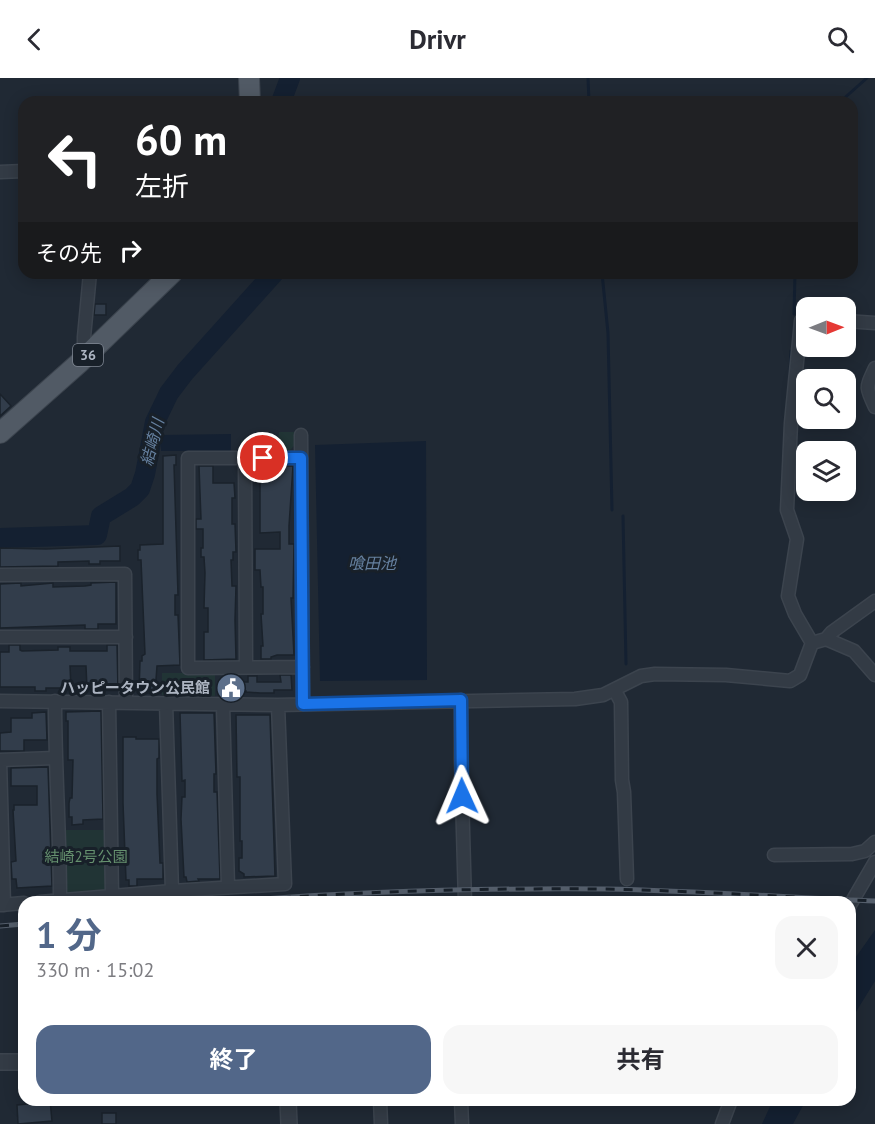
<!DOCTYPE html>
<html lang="ja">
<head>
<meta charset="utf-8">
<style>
  :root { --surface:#fff; --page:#f7f7f7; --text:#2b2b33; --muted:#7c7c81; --accent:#526789 }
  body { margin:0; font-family:"PT Sans","Noto Sans JP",sans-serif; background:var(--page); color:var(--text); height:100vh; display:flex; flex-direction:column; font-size:22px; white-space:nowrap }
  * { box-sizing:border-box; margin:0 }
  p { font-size:20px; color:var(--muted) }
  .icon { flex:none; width:33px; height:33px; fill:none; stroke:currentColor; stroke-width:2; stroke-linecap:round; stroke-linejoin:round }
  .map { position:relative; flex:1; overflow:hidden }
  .side { position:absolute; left:18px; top:818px; width:838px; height:210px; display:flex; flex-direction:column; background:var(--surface); border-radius:18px; box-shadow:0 3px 15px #0003 }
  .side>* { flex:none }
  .guide { position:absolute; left:18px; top:18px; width:840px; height:183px; border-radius:18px; box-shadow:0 3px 15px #0003; background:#202124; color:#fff; overflow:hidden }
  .needle { width:39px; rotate:89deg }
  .controls { position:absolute; left:796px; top:219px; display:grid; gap:12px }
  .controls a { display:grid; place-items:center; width:60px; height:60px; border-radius:12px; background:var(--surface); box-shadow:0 3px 15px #0003; font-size:30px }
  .pin { position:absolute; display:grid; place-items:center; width:51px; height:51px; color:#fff; margin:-26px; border:3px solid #fff; border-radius:50%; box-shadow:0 2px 6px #0007 }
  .me { position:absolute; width:66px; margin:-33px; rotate:359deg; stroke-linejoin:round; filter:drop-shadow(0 0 4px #0008) }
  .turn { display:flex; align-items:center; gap:21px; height:126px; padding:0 18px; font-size:27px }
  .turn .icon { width:78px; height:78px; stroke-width:2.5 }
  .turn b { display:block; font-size:42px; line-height:51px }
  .then { display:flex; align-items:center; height:57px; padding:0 18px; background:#0003; gap:12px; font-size:22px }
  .round { display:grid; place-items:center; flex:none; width:63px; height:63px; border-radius:18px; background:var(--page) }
  .overview { display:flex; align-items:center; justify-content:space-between; height:102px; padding:0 18px }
  h1 { font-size:36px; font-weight:700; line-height:45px; color:var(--accent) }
  .button { display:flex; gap:12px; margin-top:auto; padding:12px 18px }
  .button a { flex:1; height:69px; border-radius:18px; background:var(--accent); color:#fff; font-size:24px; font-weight:700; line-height:69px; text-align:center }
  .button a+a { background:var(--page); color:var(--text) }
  header { display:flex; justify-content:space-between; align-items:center; height:78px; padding:0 18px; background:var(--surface); font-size:27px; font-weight:700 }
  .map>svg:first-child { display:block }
  .green { fill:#213435 }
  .water { fill:#142031 }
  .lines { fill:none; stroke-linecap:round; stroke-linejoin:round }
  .stream { stroke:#142031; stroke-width:3 }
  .river { stroke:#142031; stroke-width:20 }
  .building { fill:#323d4b; stroke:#1a222b; stroke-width:1.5 }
  .minor-casing { stroke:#3c444e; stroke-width:15 }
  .tertiary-casing { stroke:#3c444e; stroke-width:18 }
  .primary-casing { stroke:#3c444e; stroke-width:22 }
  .minor { stroke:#333b45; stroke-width:12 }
  .tertiary { stroke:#333b45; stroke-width:15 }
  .primary { stroke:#515a65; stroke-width:20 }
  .rail-casing { stroke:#555f6c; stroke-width:5 }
  .rail { stroke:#182029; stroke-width:3; stroke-dasharray:9; stroke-linecap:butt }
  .route-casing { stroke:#114b97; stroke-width:15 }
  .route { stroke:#1a73e8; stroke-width:10 }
  .labels { text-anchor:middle; stroke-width:6; stroke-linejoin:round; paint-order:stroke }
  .shield { fill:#182029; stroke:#808894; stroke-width:1.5 }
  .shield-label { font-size:14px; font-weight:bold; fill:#adb5c2 }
  .poi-label { font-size:15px; font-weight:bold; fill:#adb5c2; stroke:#182029; text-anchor:end }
  .park-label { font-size:15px; fill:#66916f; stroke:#182029 }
  .water-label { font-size:16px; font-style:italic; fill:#6681a0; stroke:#182029 }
</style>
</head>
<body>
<header><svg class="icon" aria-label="back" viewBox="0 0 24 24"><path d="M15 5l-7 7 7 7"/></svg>Drivr<svg class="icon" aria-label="search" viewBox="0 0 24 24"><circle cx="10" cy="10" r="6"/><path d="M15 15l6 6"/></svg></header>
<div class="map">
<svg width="875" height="1046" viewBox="0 0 875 1046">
  <rect width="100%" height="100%" fill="#202934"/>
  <!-- green -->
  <path class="green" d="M279,354H297V365L289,373L241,375V362L278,361Z
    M162,595H215V618L162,617Z
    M64,752H107L108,806L104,812L65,815Z"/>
  <!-- water -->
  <path class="water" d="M231,356V373H161V357Z
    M426,363L427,602L320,603L315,367Z
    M875,852V903L851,942V886Z
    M773,1022H806L793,1046H762Z"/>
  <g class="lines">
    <!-- stream -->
    <path class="stream" d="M588,0L589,24
      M840,24L867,0
      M602,195L608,255L612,432
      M794,236L795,195
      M790,297L791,273
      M623,438L626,586"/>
    <!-- river -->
    <path class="river" d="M281,24L290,0
      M0,460L97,457L101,438L132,419L140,411L145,396L155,344L169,315L185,294L274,195"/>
  </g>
  <!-- building -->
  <path class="building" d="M95,226H106V237H94Z
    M0,316L11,328L0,338Z
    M176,377V387H174L178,517H175V537H178L180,587L157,588L155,615H139L140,583H142V578L145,576L141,482H138V472H140V467L163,466V378Z
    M199,388H213V405H234L235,420H232V446H235L236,474H233V482H231L232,508H236L235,542L236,581L204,582V554H208V530H204L205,495L204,479H201V470H203V451H196V441H201Z
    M260,388H293L289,448V466H294L293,520H291L294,577H277L271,579V581H261V568H263L261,536H263V509H261L260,492H255V471H280V454L260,455Z
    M120,468V483H100V486H89V483L58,484V488L0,489V470L46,471Z
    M116,504V546H98V551H85V547L0,550V506L21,505V508L53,505V509L85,508L91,507V505Z
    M9,567H20V572L22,573L58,572V569H70V573H107V567H117L118,612H110V610L87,611L86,588H70L71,610H46V613H35V609H0V574H9Z
    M280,597H291L292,612H274V615H260L246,614V613H230V604H248V598H257V604H281Z
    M101,633L103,741L83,742V746L72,747V739H69V725L70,720H72L73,682H68V643H66V634Z
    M46,634L47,662H24V673H0V655L11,654V640H32V635Z
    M180,635H214L216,696H214V714H217L220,801H198L199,803L187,804L186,799H184L181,741L182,719H185V702L182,703Z
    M236,637H270L275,798L244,799V796L239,793V780H242V763H240V699H237Z
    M123,659H136V661H159V680L157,681V716L160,785H163V801H137V808H129V802H126L123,725Z
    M48,689L52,808L17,810L16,801H12L11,784L16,783L13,732H14V727H37V708H11V690Z
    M38,1022H50L52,1043L18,1046L17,1027L38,1025Z
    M102,1035H116V1046H102Z"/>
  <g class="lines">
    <!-- minor casing -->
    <g class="minor-casing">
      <path id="minor" d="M0,94L24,93
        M90,195L84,259V266L91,273
        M846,243L875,245
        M875,290C866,310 865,308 875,329
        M301,357L303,626
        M245,380L246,589
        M301,380H188V590L303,589
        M0,497L125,496L126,624
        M0,559H126
        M826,561L854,573L875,597
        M812,565L826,561L832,554L875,523
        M615,613L621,624L622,702L624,714L627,801
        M461,622V682L465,824
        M0,623L278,627L575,621L603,617L641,598L655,596L726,597L790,603L800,597L812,565L795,536L788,518L797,461L787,432L791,345L801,243L807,241
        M55,623C55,689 60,755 60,822
        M109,624L112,818
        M166,625L172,813
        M223,626L228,809
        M0,682L4,827
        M0,682L55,680
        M774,777L852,776L865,773L875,764
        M40,824L172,813L285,806L278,627
        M0,827L24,825
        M850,827L875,784
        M380,1022L381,1046
        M461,1022L462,1046
        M722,1046L731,1022"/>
    </g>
    <!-- tertiary casing -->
    <g class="tertiary-casing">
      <path id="tertiary" d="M0,984H24
        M288,1022L289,1046"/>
    </g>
    <!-- primary casing -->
    <g class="primary-casing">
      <path id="primary" d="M249,0L250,24
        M0,355L79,285L172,195"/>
    </g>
    <!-- minor -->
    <use href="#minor" class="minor"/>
    <!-- tertiary -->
    <use href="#tertiary" class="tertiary"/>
    <!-- primary -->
    <use href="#primary" class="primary"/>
    <!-- rail casing -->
    <g class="rail-casing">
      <path id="rail" d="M228,824C354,813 480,810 606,811C696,813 786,819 875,823
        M0,848L24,846"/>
    </g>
    <!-- rail -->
    <use href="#rail" class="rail"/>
  </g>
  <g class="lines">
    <!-- route casing -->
    <g class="route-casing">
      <path id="route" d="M263,380H301L303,626L461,622L462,718"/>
    </g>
    <!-- route -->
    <use href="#route" class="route"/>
  </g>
  <!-- icons -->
  <defs>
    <g id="civic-disc" transform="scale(1.5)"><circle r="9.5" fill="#5c6f8a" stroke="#182029"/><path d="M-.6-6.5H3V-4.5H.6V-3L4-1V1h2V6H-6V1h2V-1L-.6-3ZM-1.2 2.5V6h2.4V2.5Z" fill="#fff"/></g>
  </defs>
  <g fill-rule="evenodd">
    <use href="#civic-disc" x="231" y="610"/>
  </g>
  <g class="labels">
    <!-- shield labels -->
    <rect class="shield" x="73" y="266" width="30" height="22" rx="4.5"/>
    <g class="shield-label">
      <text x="88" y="282">36</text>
    </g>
    <!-- poi labels -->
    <g class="poi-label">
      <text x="210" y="615">ハッピータウン公民館</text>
    </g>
    <!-- park labels -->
    <g class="park-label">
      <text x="86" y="784">結崎2号公園</text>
    </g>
    <!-- water labels -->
    <g class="water-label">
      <text transform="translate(152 364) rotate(-75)" y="6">結崎川</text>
      <text x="372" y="491">喰田池</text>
    </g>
  </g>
</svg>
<div class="controls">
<a><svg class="needle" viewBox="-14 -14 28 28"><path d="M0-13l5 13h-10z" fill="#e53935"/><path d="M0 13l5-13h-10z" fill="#7c7c81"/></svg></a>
<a><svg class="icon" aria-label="search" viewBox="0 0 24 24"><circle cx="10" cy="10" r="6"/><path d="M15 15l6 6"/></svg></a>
<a><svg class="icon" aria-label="layers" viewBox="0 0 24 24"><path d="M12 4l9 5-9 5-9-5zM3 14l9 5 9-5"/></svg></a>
</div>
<div class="pin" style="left:263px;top:380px;background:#d93025"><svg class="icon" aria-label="arrive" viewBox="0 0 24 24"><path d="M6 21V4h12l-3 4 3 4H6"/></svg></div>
<svg class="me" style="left:462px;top:718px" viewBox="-20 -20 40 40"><path d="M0-17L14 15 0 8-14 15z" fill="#1a73e8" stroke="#fff" stroke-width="4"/></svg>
<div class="guide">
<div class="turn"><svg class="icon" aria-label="left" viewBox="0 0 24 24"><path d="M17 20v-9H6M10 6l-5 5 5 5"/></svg><div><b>60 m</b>左折</div></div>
<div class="then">その先<svg class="icon" aria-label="right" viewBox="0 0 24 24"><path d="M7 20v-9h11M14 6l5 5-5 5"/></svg></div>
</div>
<section class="side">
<div class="overview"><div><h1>1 分</h1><p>330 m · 15:02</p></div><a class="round"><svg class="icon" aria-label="close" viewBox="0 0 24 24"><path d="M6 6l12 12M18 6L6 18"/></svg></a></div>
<div class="button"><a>終了</a><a>共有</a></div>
</section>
</div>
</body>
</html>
